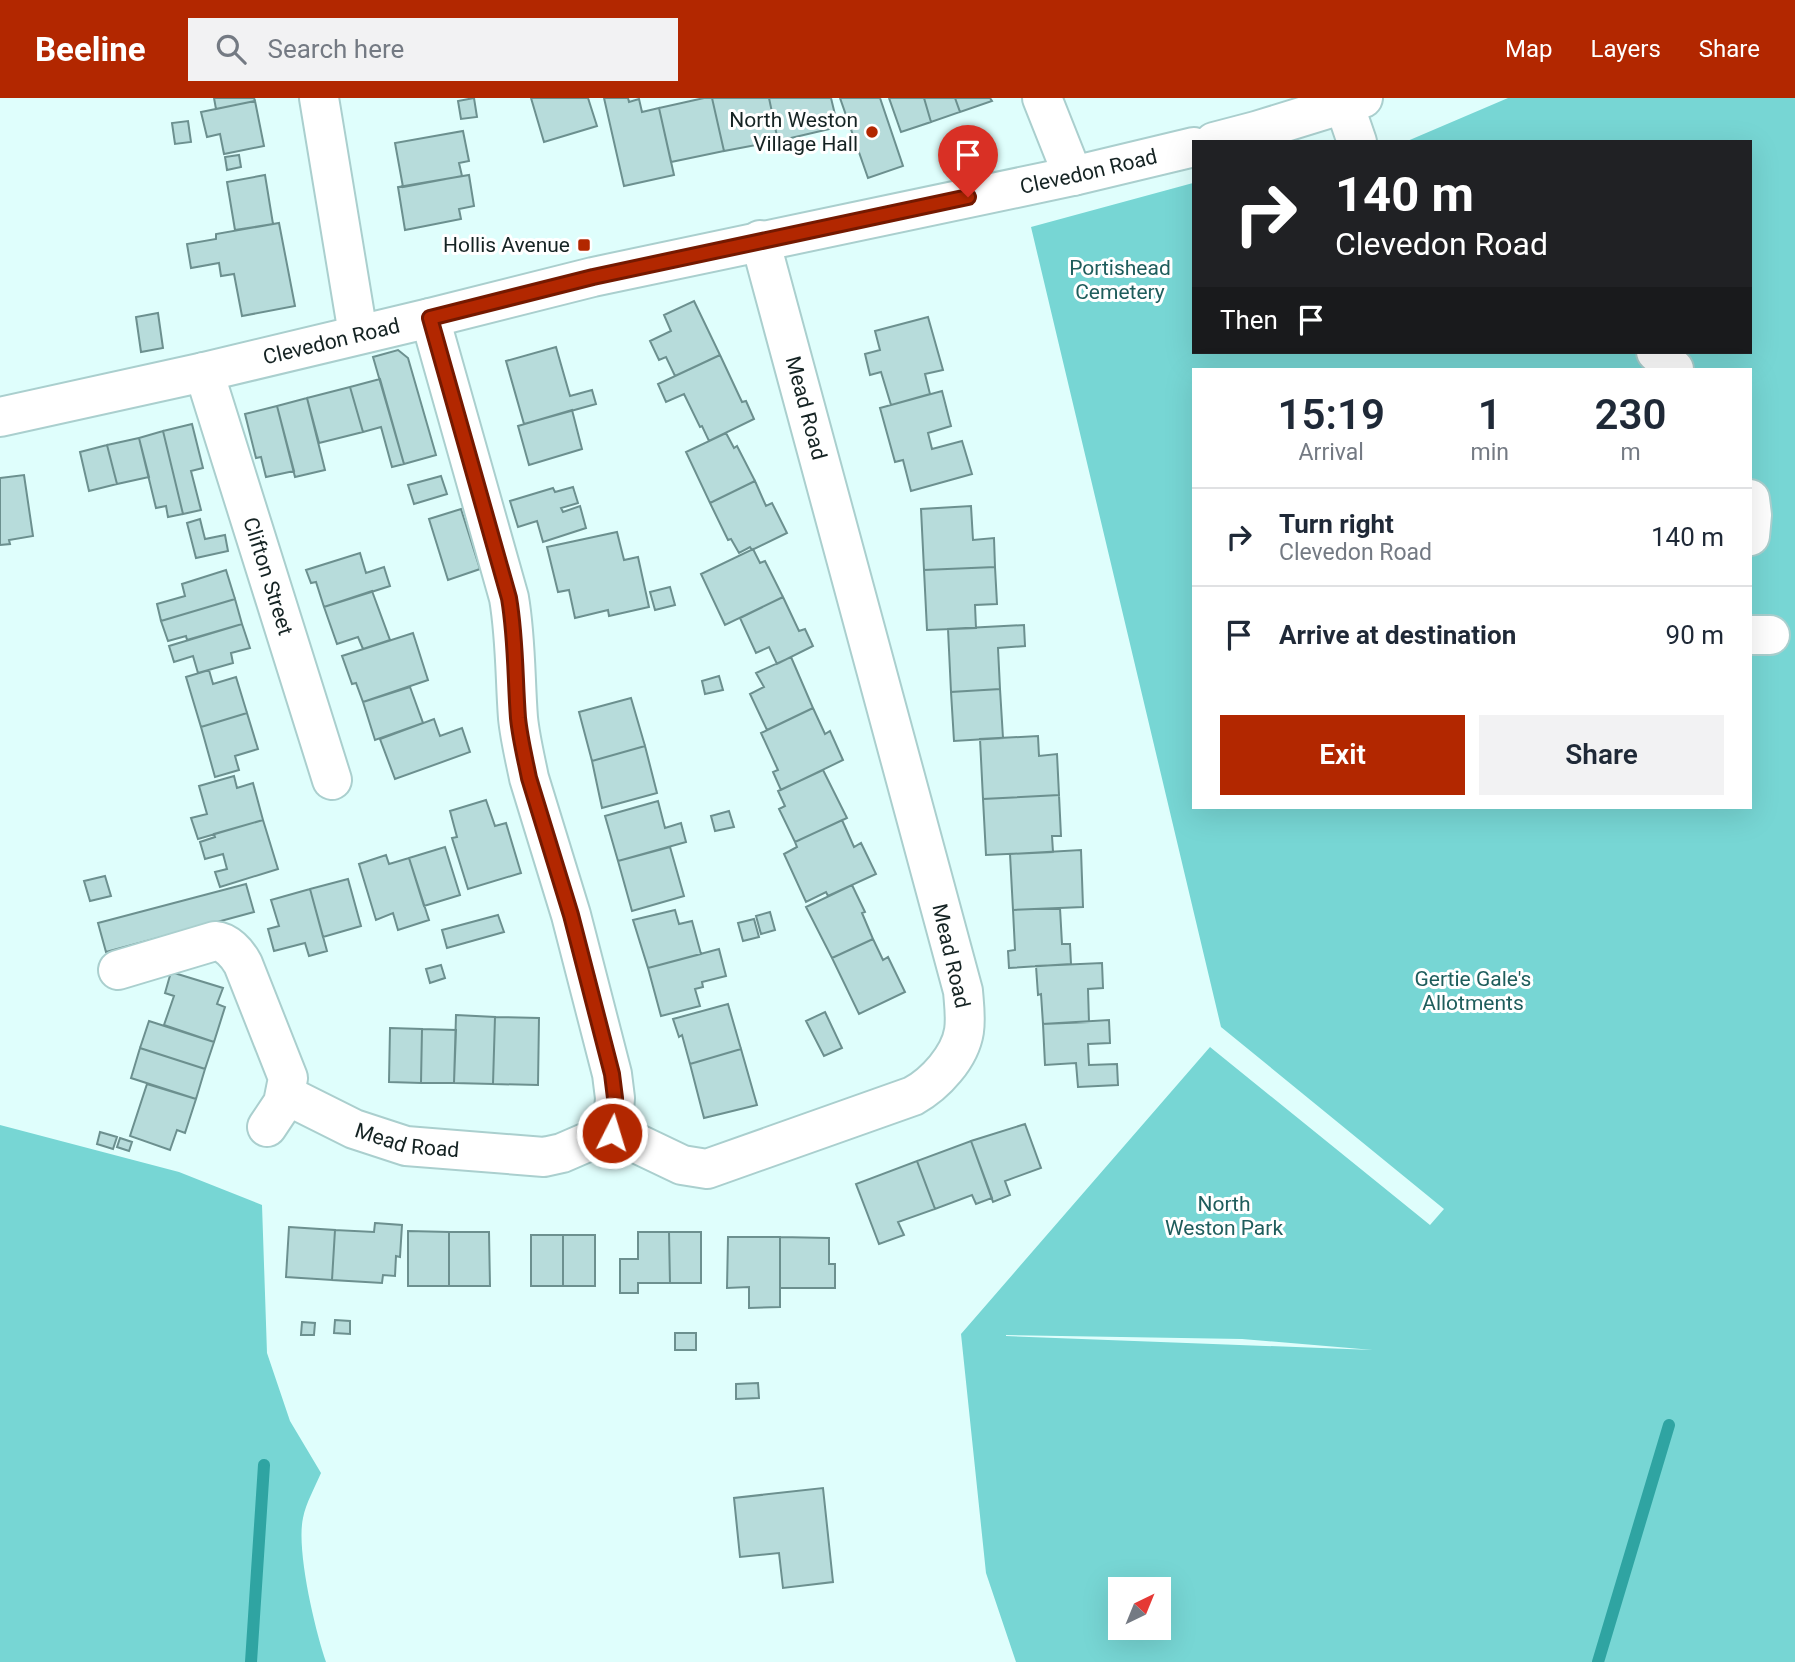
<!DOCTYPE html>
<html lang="en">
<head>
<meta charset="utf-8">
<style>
  :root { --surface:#fff; --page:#f2f2f3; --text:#1f2937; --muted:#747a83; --line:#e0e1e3; --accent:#b22700 }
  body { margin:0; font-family:Roboto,sans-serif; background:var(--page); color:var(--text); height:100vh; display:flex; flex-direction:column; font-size:26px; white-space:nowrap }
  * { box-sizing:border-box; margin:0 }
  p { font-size:23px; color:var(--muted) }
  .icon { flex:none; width:38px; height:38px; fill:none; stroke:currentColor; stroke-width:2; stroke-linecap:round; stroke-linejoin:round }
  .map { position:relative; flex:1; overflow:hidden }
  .details { position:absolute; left:1192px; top:270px; width:560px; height:441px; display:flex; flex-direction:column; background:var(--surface); border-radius:0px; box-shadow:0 7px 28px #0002 }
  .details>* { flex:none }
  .guide { position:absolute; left:1192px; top:42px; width:560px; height:214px; border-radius:0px; box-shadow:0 7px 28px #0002; background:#202124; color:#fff; overflow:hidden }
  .needle { width:46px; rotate:43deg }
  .controls { position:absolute; left:1108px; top:1479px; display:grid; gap:14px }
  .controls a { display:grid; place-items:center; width:63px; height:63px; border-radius:0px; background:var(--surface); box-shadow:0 7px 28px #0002; font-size:35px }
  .pin { position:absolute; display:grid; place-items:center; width:60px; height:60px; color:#fff; margin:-72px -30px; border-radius:50% 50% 50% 0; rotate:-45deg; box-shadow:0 0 7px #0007 }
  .pin .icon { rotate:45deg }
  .me { position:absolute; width:77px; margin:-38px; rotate:5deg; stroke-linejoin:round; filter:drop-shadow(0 0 5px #0008) }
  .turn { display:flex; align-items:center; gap:24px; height:147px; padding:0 28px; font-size:32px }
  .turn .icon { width:91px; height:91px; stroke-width:2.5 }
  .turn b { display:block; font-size:49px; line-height:60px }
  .then { display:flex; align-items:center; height:66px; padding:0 28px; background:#0003; gap:14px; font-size:26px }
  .eta { display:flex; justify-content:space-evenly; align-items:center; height:119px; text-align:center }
  .eta b { font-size:42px; font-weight:600; line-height:49px }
  .primary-button { display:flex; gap:14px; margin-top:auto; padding:14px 28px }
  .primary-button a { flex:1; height:80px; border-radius:0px; background:var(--accent); color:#fff; font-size:28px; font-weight:600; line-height:80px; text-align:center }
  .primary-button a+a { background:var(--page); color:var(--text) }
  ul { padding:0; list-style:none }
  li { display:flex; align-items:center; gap:21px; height:98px; padding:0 28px; border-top:2px solid var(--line) }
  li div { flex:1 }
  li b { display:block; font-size:26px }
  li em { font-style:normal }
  header { display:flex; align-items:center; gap:42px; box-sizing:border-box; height:98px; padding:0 35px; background:var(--accent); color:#fff }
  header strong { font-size:33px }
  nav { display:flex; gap:38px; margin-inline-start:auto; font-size:24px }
  .search { width:490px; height:63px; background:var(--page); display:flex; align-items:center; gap:18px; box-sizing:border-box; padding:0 24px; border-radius:0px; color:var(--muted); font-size:26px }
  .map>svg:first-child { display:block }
  .green { fill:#77d6d4; fill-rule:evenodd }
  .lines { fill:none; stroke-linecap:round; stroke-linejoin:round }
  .stream { stroke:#2fa4a2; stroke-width:12 }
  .building { fill:#b7dcdb; stroke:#6c908f; stroke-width:2 }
  .minor-casing { stroke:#aacfce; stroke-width:42 }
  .major-casing { stroke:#aacfce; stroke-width:42 }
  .minor { stroke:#fff; stroke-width:38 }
  .major { stroke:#fff; stroke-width:38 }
  .route-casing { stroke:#741900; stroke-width:18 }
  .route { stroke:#b22700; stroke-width:12 }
  .poi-dot { fill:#b22700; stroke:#fff; stroke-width:2.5 }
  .labels { text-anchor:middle; stroke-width:6; stroke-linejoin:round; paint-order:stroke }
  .poi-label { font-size:21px; fill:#152323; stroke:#fff; text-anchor:end }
  .street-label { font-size:21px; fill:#152323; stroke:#fff }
  .park-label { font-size:21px; fill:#1e5d5c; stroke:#fff }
</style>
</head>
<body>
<header>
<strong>Beeline</strong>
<div class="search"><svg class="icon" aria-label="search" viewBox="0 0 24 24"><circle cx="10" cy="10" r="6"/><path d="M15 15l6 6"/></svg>Search here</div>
<nav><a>Map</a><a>Layers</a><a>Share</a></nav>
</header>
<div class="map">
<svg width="1795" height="1564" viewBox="0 0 1795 1564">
  <rect width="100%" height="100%" fill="#dffefc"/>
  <!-- green -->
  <path class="green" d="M1508,0H1795V1564H1016L986,1475L961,1236L1210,949L1430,1127L1444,1111L1221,929L1031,129L1193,85L1194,254H1750V44H1405ZM1194,271H1750V709H1194ZM1006,1237L1242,1241L1373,1252L1006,1238ZM1120,1491H1158V1530H1120Z
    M0,1027L179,1074L262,1107L267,1255L290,1323L321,1375C315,1389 306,1405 303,1420C296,1452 315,1532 326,1564H0Z"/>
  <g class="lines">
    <!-- stream -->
    <path class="stream" d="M251,1564L264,1367
      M1598,1564L1669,1327"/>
  </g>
  <!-- building -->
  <path class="building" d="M214,0H254L255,3L216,11Z
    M474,0L477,19L461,21L458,3Z
    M531,0H588L597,28L544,44Z
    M604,0H628L629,4L639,1L642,14L659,10L674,77L624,88Z
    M704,0H712L724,53L671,64L659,10Z
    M712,0H769L778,43L724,53Z
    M769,0H831L838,29L778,43Z
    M840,0H880L903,68L868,80Z
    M889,0H924L931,24L901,34Z
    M924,0H955L960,14L931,24Z
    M955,0H990L992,3L960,14Z
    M255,3L264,48L224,56L220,36L207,39L201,14Z
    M188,23L191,44L175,46L172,25Z
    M463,33L469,63L459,65L462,78L403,89L395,45Z
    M239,57L241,69L227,72L225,59Z
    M265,77L273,126L235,132L227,84Z
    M469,77L474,108L459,111L461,121L405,132L398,89Z
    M279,125L295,208L242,218L234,176L221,178L219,165L191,170L187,146L216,141V136Z
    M694,203L720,257L675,278L666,259L659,262L650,243L671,233L664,217Z
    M158,215L163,250L141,254L136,219Z
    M928,219L943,272L925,276L930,296L891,307L881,274L870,277L865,256L880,252L875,233Z
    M556,249L570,298L592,292L596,306L524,326L506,263Z
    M398,252L408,260L436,357L404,366L373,259Z
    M720,257L742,304L746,303L754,321L709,343L702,328L700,329L684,296L666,304L658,286Z
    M380,281L404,366L392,369L381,329L363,334L350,289Z
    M350,289L363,334L319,345L307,300Z
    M942,293L951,328L928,335L932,351L962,343L972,376L911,393L903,362L895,364L880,310Z
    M307,300L325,372L295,379L277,308Z
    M277,308L294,373L266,379L261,359L256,360L245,316Z
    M572,312L582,351L529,367L518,328Z
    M192,326L203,370L191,373L201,412L183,416L163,333Z
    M163,333L183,416L168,419L166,408L156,410L139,340Z
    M726,335L734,350L737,348L755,383L710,405L686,354Z
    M139,340L149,379L117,386L107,347Z
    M107,347L117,386L89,393L80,354Z
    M24,377L33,438L9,442L10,446L0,447V380Z
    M441,378L447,396L414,406L408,387Z
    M755,383L766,408L772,405L787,435L752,452L750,449L739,455L731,441L728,442L710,405Z
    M573,389L578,405L561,410L563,414L580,408L586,430L543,444L537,423L518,429L510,403L553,390L555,394Z
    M971,408L973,442L994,440L995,469L924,472L921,411Z
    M461,411L480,471L448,482L429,421Z
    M200,421L205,441L225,437L228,453L196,460L187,425Z
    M617,434L624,462L638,459L649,509L609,518L608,512L575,520L569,492L558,494L547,449Z
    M753,451L760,465L765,463L783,499L725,527L701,476Z
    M360,455L366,475L384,469L390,488L324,509L316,484L311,485L306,472Z
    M995,469L997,506L975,507L976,530L927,532L924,472Z
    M226,472L235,501L161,523L157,506L185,498L182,486Z
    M670,489L675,507L655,512L650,494Z
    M372,493L390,542L363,551L358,539L337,546L324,509Z
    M783,499L799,533L805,531L813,548L777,566L769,549L756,555L740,520Z
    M235,501L242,526L187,542L186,538L168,543L161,523Z
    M242,526L250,550L231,555L233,565L198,575L193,558L174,564L169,548Z
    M1024,527L1025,548L998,550L1000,591L951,594L948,531Z
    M413,535L428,582L363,604L356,585L352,586L342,558Z
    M791,559L813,610L767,632L750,596L764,589L756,575Z
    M209,572L213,586L236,579L247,615L201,629L186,579Z
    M719,578L723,592L705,596L702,583Z
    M410,589L423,625L375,642L363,604Z
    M1000,591L1003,640L954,643L951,594Z
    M631,600L645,648L592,663L579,614Z
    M813,610L825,636L830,633L843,662L781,692L773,674L778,672L761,635Z
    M247,615L258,651L235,658L239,672L215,679L201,629Z
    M434,621L440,638L462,630L470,654L395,681L380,641Z
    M1038,638L1039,658L1057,656L1059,697L983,701L980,641Z
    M645,648L657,695L602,710L592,663Z
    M823,672L847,720L795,744L779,711L785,708L778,693Z
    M234,678L237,690L253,685L263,722L198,741L191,720L207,716L199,688Z
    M1059,697L1061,738H1052L1053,754L986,757L983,701Z
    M486,702L495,728L506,725L521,775L468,791L452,740L457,739L450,713Z
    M658,703L665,730L681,725L686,744L618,763L605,718Z
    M729,713L734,729L715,733L711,718Z
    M263,722L278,771L220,789L215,774L227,771L223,756L205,761L200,744L215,739L214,736Z
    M842,722L854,749L861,745L876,776L828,798L826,794L806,804L784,756L797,749L795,744Z
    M445,749L460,797L424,808L409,760Z
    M670,749L684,798L632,813L618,763Z
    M1081,752L1083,809L1013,812L1010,756Z
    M386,757L389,766L409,760L429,822L398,832L393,815L376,822L359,766Z
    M105,778L111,798L90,803L84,783Z
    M348,781L361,828L323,839L310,791Z
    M246,786L254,814L106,854L98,825Z
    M852,787L865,814L862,815L873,841L832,860L806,809Z
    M310,791L327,853L309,858L305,845L274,853L268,831L279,828L271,802Z
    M1060,810L1062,846H1070L1071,866L1009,870L1008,853L1015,852L1013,812Z
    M675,812L679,826L692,823L701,856L648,870L633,822Z
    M770,814L775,832L761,836L756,818Z
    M498,817L504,834L447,850L442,832Z
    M754,821L759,839L743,843L738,825Z
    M873,841L883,862L888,859L905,894L859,916L832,860Z
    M719,851L726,878L702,884L703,889L695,891L700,908L661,918L648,870Z
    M1102,865L1103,890L1088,891L1089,924L1043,926L1041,896L1038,897L1036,868Z
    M441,867L445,880L430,885L426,871Z
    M171,874L223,890L217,906L225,909L214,944L164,927L174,898L165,895Z
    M728,906L741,951L690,966L682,937L679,939L673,921Z
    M825,914L842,950L824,958L806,923Z
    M456,917L495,919L493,986L454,985Z
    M495,919L539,920L538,987L493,986Z
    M1109,922L1110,945L1088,946L1089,967L1117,966L1118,987L1078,989L1076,965L1045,967L1043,926Z
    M149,923L214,944L205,971L140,950Z
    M390,930L422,931L421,985L389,984Z
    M422,931L456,932L454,985H421Z
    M140,950L205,971L196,1001L131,980Z
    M741,951L757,1007L704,1020L690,966Z
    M147,986L196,1001L185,1035L177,1032L170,1052L130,1038Z
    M1025,1026L1041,1070L1005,1083L1010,1097L993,1104L971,1043Z
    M100,1034L117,1039L113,1051L97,1046Z
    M120,1040L132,1044L129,1053L117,1049Z
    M971,1043L992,1100L976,1106L972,1097L935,1111L917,1063Z
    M917,1063L935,1111L898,1124L904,1137L879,1146L856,1086Z
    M375,1125L402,1127L400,1159L396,1158L395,1178L383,1177L382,1185L332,1182L335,1132L374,1134Z
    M289,1129L335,1132L332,1182L286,1179Z
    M408,1133L449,1134V1188H408Z
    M449,1134H489L490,1188H449Z
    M638,1134H669L670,1185H638V1195H620V1161H638Z
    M669,1134H701V1185H670Z
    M531,1137H563V1188H531Z
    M563,1137H595V1188H563Z
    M728,1139H780V1209L749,1210V1189L727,1190Z
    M780,1139L829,1140V1166H835V1190H780Z
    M335,1222L350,1223V1236L334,1235Z
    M302,1224L315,1225L314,1237H301Z
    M675,1235H696V1252H675Z
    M758,1285L759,1300L736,1301V1286Z
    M823,1390L833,1484L783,1490L779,1455L740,1459L734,1400Z"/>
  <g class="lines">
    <!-- minor casing -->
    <g class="minor-casing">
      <g id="minor">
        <path d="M319,0L358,236"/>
        <path d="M1042,0L1073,78"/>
        <path d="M1344,6L1357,44"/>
        <path d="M430,220L509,500C516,541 515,580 518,620C520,640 525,660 529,680L571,817L612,976L615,1000L612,1036"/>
        <path d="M1656,254L1674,271"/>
        <path id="s1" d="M204,274L332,682"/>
        <path d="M1750,401L1752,417L1750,438"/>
        <path d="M1750,537H1770"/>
        <path d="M118,872L215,843C227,844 237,855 243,866L288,980L283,1005L267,1029"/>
        <path id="s2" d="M286,997L354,1031L406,1048L544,1059L562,1055L599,1039L615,1035L682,1067L707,1071L913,998C935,986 960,959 964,933C966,920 964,906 963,893L760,142"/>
      </g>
    </g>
    <!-- major casing -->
    <g class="major-casing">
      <g id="major">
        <path d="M1214,44L1256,33L1363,0"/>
        <path id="s3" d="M0,319L204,274L430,220L593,179L1073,78L1194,49"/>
      </g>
    </g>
    <!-- minor -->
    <use href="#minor" class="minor"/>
    <!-- major -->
    <use href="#major" class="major"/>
  </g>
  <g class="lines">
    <!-- route casing -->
    <g class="route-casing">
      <path id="route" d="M612,1035L615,1000L612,976L571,817L529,680C525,660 520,640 518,620C515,580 516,541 509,500L430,220L593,179L968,99"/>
    </g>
    <!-- route -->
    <use href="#route" class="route"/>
  </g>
  <!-- markers -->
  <g class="poi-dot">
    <circle cx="872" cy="34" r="7"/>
    <rect x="577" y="140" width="14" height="14" rx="3.5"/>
  </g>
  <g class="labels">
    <!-- poi labels -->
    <g class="poi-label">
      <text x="858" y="29">North Weston<tspan x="858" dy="24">Village Hall</tspan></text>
      <text x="570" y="154">Hollis Avenue</text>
    </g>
    <!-- street labels -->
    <g class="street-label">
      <text dy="7" stroke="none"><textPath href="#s3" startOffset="1116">Clevedon Road</textPath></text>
      <text dy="7" stroke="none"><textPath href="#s3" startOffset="340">Clevedon Road</textPath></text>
      <text transform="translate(806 310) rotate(75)" y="7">Mead Road</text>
      <text dy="7" stroke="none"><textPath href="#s1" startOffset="214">Clifton Street</textPath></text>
      <text transform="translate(951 858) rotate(77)" y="7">Mead Road</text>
      <text dy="7" stroke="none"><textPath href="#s2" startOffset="131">Mead Road</textPath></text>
    </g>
    <!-- park labels -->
    <g class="park-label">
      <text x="1120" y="177">Portishead<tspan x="1120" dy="24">Cemetery</tspan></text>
      <text x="1473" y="888">Gertie Gale's<tspan x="1473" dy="24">Allotments</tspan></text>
      <text x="1224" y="1113">North<tspan x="1224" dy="24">Weston Park</tspan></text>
    </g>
  </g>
</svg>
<div class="controls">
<a><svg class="needle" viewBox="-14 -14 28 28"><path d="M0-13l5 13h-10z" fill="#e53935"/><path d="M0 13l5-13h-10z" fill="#747a83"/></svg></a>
</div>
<div class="pin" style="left:968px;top:99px;background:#d93025"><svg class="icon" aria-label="arrive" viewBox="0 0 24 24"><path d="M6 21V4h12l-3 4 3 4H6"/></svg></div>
<svg class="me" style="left:612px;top:1035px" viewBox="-20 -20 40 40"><circle r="17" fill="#b22700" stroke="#fff" stroke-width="3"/><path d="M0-11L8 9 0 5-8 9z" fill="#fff"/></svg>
<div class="guide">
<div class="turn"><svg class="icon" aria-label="right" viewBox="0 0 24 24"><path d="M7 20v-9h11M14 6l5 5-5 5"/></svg><div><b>140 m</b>Clevedon Road</div></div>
<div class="then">Then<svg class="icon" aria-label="arrive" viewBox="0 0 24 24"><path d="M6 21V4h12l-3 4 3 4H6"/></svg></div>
</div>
<section class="details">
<div class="eta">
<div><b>15:19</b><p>Arrival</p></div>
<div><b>1</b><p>min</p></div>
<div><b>230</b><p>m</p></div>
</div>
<ul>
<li><svg class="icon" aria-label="right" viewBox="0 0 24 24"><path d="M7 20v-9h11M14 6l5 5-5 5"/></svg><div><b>Turn right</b><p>Clevedon Road</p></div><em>140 m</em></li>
<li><svg class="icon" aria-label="arrive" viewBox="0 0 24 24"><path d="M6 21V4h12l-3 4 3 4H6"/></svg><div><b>Arrive at destination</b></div><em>90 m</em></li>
</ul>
<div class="primary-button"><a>Exit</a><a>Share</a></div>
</section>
</div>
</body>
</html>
